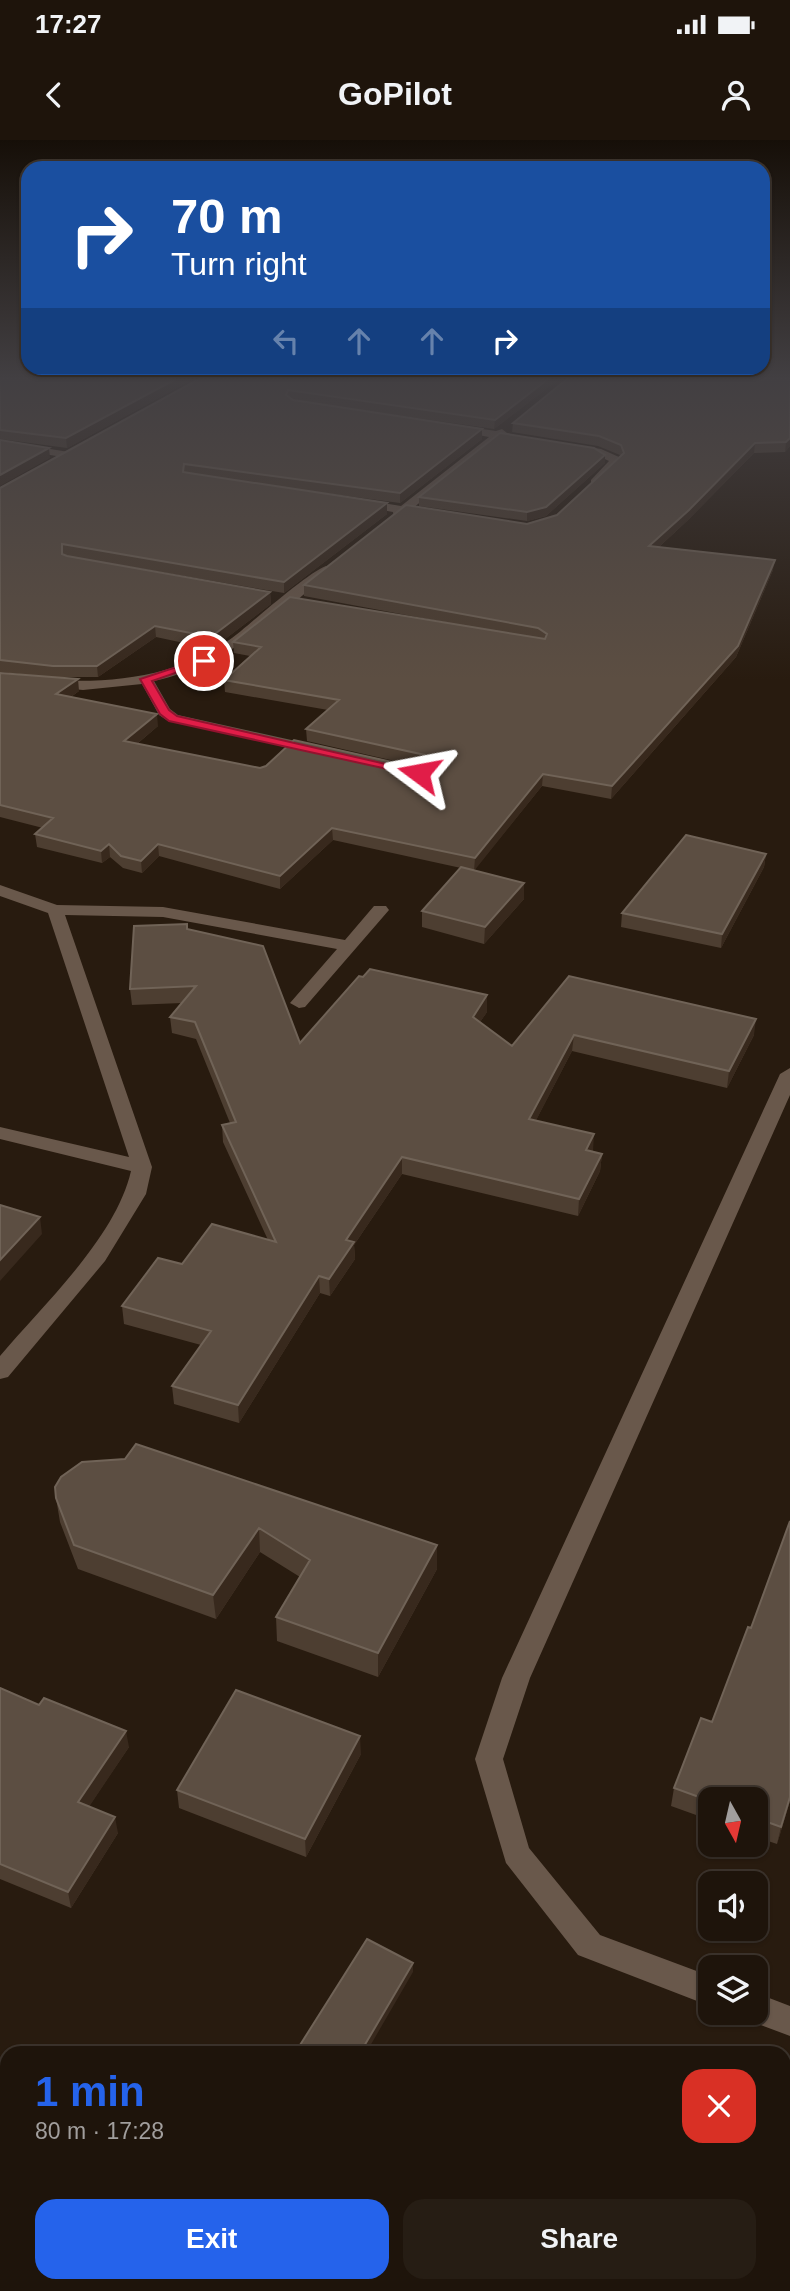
<!DOCTYPE html>
<html lang="en">
<head>
<meta charset="utf-8">
<style>
  :root { --surface:#1e140b; --page:#261d14; --text:#f1f3f6; --muted:#a19e9d; --line:#3c332c; --accent:#2563eb }
  body { margin:0; font-family:Arial,sans-serif; background:var(--page); color:var(--text); height:100vh; display:flex; flex-direction:column; font-size:26px; white-space:nowrap }
  * { box-sizing:border-box; margin:0 }
  p { font-size:23px; color:var(--muted) }
  .icon { flex:none; width:38px; height:38px; fill:none; stroke:currentColor; stroke-width:2; stroke-linecap:round; stroke-linejoin:round }
  .map { position:relative; flex:1; overflow:hidden }
  .sheet { position:absolute; left:0px; top:1906px; width:791px; height:247px; display:flex; flex-direction:column; background:var(--surface); border-radius:21px 21px 0 0; box-shadow:0 2px 5px #0004,0 0 0 2px var(--line) }
  .sheet>* { flex:none }
  .guide { position:absolute; left:21px; top:21px; width:749px; height:214px; border-radius:21px; box-shadow:0 2px 5px #0004,0 0 0 2px var(--line); background:#1a4fa0; color:#fff; overflow:hidden }
  .needle { width:46px; rotate:172deg }
  .buttons { position:absolute; left:698px; top:1647px; display:grid; gap:14px }
  .buttons a { display:grid; place-items:center; width:70px; height:70px; border-radius:14px; background:var(--surface); box-shadow:0 2px 5px #0004,0 0 0 2px var(--line); font-size:35px }
  .pin { position:absolute; display:grid; place-items:center; width:60px; height:60px; color:#fff; margin:-30px; border:4px solid #fff; border-radius:50%; box-shadow:0 2px 7px #0007 }
  .me { position:absolute; width:77px; margin:-38px; rotate:283deg; stroke-linejoin:round; filter:drop-shadow(0 0 5px #0008) }
  .turn { display:flex; align-items:center; gap:24px; height:147px; padding:0 35px; font-size:32px }
  .turn .icon { width:91px; height:91px; stroke-width:2.5 }
  .turn b { display:block; font-size:49px; line-height:60px }
  .lanes { display:flex; align-items:center; height:66px; padding:0 35px; background:#0003; justify-content:center; gap:35px; direction:ltr }
  .lanes .off { opacity:.35 }
  .round { display:grid; place-items:center; flex:none; width:74px; height:74px; border-radius:21px; background:var(--page) }
  .summary { display:flex; align-items:center; justify-content:space-between; height:119px; padding:0 35px }
  h1 { font-size:42px; font-weight:800; line-height:52px; color:var(--accent) }
  .button { display:flex; gap:14px; margin-top:auto; padding:14px 35px }
  .button a { flex:1; height:80px; border-radius:21px; background:var(--accent); color:#fff; font-size:28px; font-weight:800; line-height:80px; text-align:center }
  .button a+a { background:var(--page); color:var(--text) }
  .status { display:flex; justify-content:space-between; align-items:center; height:49px; padding:0 35px; background:var(--surface); direction:ltr }
  .status svg { height:19px; fill:currentColor }
  header { display:flex; justify-content:space-between; align-items:center; height:91px; padding:0 35px; background:var(--surface); font-size:32px; font-weight:800 }
  .map>svg:first-child { display:block }
  .lines { fill:none; stroke-linecap:round; stroke-linejoin:round }
  .minor { fill:#69584b; fill-rule:evenodd }
  .wall { fill:#4d3e31 }
  .shaded-wall { fill:#38291d }
  .building { fill:#5c4e42; stroke:#706357; stroke-width:2 }
  .route { fill:#e11d48; stroke:#92132f; stroke-width:2 }
</style>
</head>
<body>
<div class="status"><b>17:27</b><svg viewBox="0 0 49 12"><path d="M0 12V9h3v3zM5 12V6h3v6zM10 12V3h3v9zM15 12V0h3v12zM26 1h20v11H26zM47 4h2v5h-2z"/></svg></div>
<header><svg class="icon" aria-label="back" viewBox="0 0 24 24"><path d="M15 5l-7 7 7 7"/></svg>GoPilot<svg class="icon" aria-label="person" viewBox="0 0 24 24"><circle cx="12" cy="8" r="4"/><path d="M4 21q1-7 8-7t8 7"/></svg></header>
<div class="map">
<svg width="790" height="2151" viewBox="0 0 790 2151">
  <rect width="100%" height="100%" fill="#281b0f"/>
  <g class="lines">
    <!-- minor -->
    <path class="minor" d="M455,285L496,291L502,289L507,293L529,299L524,302L500,298L413,368L434,371V377L406,374L398,378L394,377L393,372L354,365V361L358,359L401,366L489,297L451,290L450,288Z
      M0,301L69,312L75,315L69,318L0,307Z
      M576,305L601,309L619,317L621,324L599,344H591V340L609,321L594,314L572,310V306Z
      M326,426L332,430L330,433C272,479 230,524 154,541L170,569L178,575L323,607L325,610L323,613L318,614L168,581L159,575L142,544L83,550L0,542V534C81,547 174,546 241,491C258,477 309,432 326,426Z
      M0,745L57,765L163,767L345,800L374,766H386L389,770L305,867L299,868L290,863L337,809L163,777L65,775L152,1027L146,1054L105,1121L8,1237L0,1239V1216C44,1164 116,1097 131,1031L0,999V987L129,1017L48,773L0,756Z
      M790,928V955L530,1538L503,1619L529,1708L600,1795L710,1836V1866L578,1815L506,1723L475,1619L502,1538L780,934Z
      M756,1853L790,1866V1896L745,1879L742,1872H756Z
      M790,2078V2128L784,2130V2080Z
      M784,2133L790,2142V2151H754L757,2146H784Z"/>
  </g>
  <!-- wall -->
  <path class="wall" d="M0,239H193L67,308L0,299Z
    M199,239H559L494,289L318,264L482,289V299L400,363L264,345L387,374L284,453L67,416L270,452L271,464L212,509L156,497L98,537H56L79,551L71,557L158,586L137,604L260,628H419L421,627L307,601L306,589L328,570L225,552L224,540L250,516L234,513L233,502L449,483L304,456V445L557,375L621,317L620,315L598,306L512,292L513,283L790,239V306L785,312L754,313L688,380L659,407L773,430L736,517L611,659L542,646L474,730L524,759L484,804L422,787V771L461,728L333,700L280,749L159,716L142,733L123,728L110,717L102,723L37,707L35,694L43,688L0,677V533L50,537L0,532V348Z
    M605,315V323L546,376L527,381L419,366V357Z
    M766,714L764,727L721,808L621,787L622,773Z
    M187,784V789L300,903L487,872L480,882L512,906L569,836L754,895L727,948L572,911L536,980L593,1011L592,1012L602,1014L600,1031L578,1076L402,1034L354,1105L355,1119L330,1156L320,1153L239,1283L174,1264L172,1246L201,1205L124,1184L122,1166L182,1124L268,1100L223,1002L222,985L230,983L196,899L172,893L170,877L182,863L132,865L130,849Z
    M61,1337L437,1429L378,1537L277,1501L276,1477L300,1437L260,1412L216,1479L78,1429L60,1382L56,1358Z
    M790,1381V1661L777,1704L756,1697V1659H710V1680L671,1666L674,1648L712,1582L751,1488Z
    M0,1548L129,1607L89,1666L118,1693L71,1768L0,1739Z
    M361,1614L306,1717L179,1668L177,1650Z
    M406,2146H507L506,2151H424Z"/>
  <!-- shaded-wall -->
  <path class="shaded-wall" d="M176,239H193L67,308L66,298Z
    M548,239H559L494,289L495,280Z
    M482,289V299L400,363V353Z
    M790,298V306L785,312L786,302Z
    M755,303L754,313L688,380L648,417L649,406Z
    M49,308L50,318L0,346V335Z
    M605,315V323L546,376L527,381V372Z
    M387,363V374L284,453V442Z
    M775,420L773,430L736,517L611,659L612,646Z
    M270,452L271,464L212,509L211,497Z
    M155,486L156,497L98,537L97,526Z
    M78,539L79,551L58,566L56,554Z
    M157,574L158,586L126,613L124,601Z
    M543,634L542,646L474,731L475,718Z
    M332,688L333,700L280,749V736Z
    M109,704L110,717L102,723L101,711Z
    M158,704L159,716L142,733L141,721Z
    M766,714L764,727L721,808L722,794Z
    M524,743V759L484,804L485,787Z
    M487,855V872L472,894L473,877Z
    M756,879L754,895L727,948L729,931Z
    M574,895L572,911L528,996L529,979Z
    M594,994L593,1011L585,1027L586,1010Z
    M602,1014L600,1031L578,1076L579,1059Z
    M402,1017V1034L354,1105L355,1119L330,1156L329,1139L346,1100Z
    M40,1077L42,1094L0,1141V1120Z
    M319,1136L320,1153L239,1283L238,1265Z
    M259,1388L260,1412L216,1479L213,1455Z
    M437,1405V1429L378,1537V1513Z
    M126,1591L129,1607L81,1679L78,1662Z
    M360,1596L361,1614L306,1717L305,1699Z
    M790,1657V1661L777,1704L781,1687Z
    M115,1677L118,1693L71,1768L68,1752Z
    M413,1823V1832L366,1913H360Z"/>
  <!-- building -->
  <path class="building" d="M0,239H176L66,298L0,290Z
    M199,239H548L495,280L288,250L286,255L293,260L482,289L400,353L184,324L183,332L189,333L387,363L284,442L62,404V414L67,416L270,452L211,497L155,486L97,526H53L0,520V348Z
    M567,239H790V298L786,302L755,303L689,370L649,406L775,420L738,506L612,646L543,634L475,718L332,688L280,736L158,704L141,721L121,716L109,704L101,711L35,694L53,678L0,665V533L78,539L56,554L157,574L124,601L260,628L266,626L294,600L419,628L430,621L425,615L306,589L339,560L224,540L261,507L233,502L290,457L545,499L547,494L538,488L304,445L406,365L527,384L557,375L624,313L621,305L599,296L513,283Z
    M500,293L594,308L605,315L546,367L527,372L419,357Z
    M0,300L49,308L0,335Z
    M686,695L766,714L722,794L622,773Z
    M461,727L524,743L485,787L422,771Z
    M187,784V789L263,806L300,903L359,836L363,837L370,829L487,855L473,877L512,906L569,836L756,879L729,931L574,895L529,979L594,994L586,1010L602,1014L579,1059L402,1017L346,1100L354,1102L329,1139L319,1136L238,1265L172,1246L211,1191L122,1166L158,1118L182,1124L212,1084L276,1102L222,985L236,982L195,882L170,877L196,846L130,849L134,786Z
    M0,1065L40,1077L0,1120Z
    M136,1304L437,1405L378,1513L276,1477L310,1420L259,1388L213,1455L74,1405L56,1358L55,1347L61,1337L82,1322L125,1319Z
    M790,1381V1657L781,1687L756,1678V1659H710V1661L674,1648L701,1578L712,1582L748,1487L751,1488Z
    M0,1548L39,1565L44,1558L126,1591L78,1662L115,1677L68,1752L0,1724Z
    M236,1550L360,1596L305,1699L177,1650Z
    M367,1799L413,1823L360,1913H295Z
    M457,2146H505L503,2151H475Z"/>
  <!-- sky -->
  <linearGradient id="sky" x2="0" y2="1"><stop stop-color="#160f08"/><stop offset="0.44" stop-color="#423f42"/><stop offset="1" stop-color="#423f42" stop-opacity="0"/></linearGradient>
  <rect width="790" height="540" fill="url(#sky)"/>
  <!-- route -->
  <path class="route" d="M201,519L210,521L152,541L169,570L177,576L425,633L419,636L169,581L160,574L140,539Z"/>
</svg>
<div class="buttons">
<a><svg class="needle" viewBox="-14 -14 28 28"><path d="M0-13l5 13h-10z" fill="#e53935"/><path d="M0 13l5-13h-10z" fill="#a19e9d"/></svg></a>
<a><svg class="icon" aria-label="sound" viewBox="0 0 24 24"><path d="M4 9h4l5-4v14l-5-4H4zM17 9q2 3 0 6"/></svg></a>
<a><svg class="icon" aria-label="layers" viewBox="0 0 24 24"><path d="M12 4l9 5-9 5-9-5zM3 14l9 5 9-5"/></svg></a>
</div>
<div class="pin" style="left:204px;top:521px;background:#d93025"><svg class="icon" aria-label="arrive" viewBox="0 0 24 24"><path d="M6 21V4h12l-3 4 3 4H6"/></svg></div>
<svg class="me" style="left:419px;top:633px" viewBox="-20 -20 40 40"><path d="M0-17L14 15 0 8-14 15z" fill="#e11d48" stroke="#fff" stroke-width="4"/></svg>
<div class="guide">
<div class="turn"><svg class="icon" aria-label="right" viewBox="0 0 24 24"><path d="M7 20v-9h11M14 6l5 5-5 5"/></svg><div><b>70 m</b>Turn right</div></div>
<div class="lanes"><svg class="icon off" aria-label="left" viewBox="0 0 24 24"><path d="M17 20v-9H6M10 6l-5 5 5 5"/></svg><svg class="icon off" aria-label="ahead" viewBox="0 0 24 24"><path d="M12 20V5M6 11l6-6 6 6"/></svg><svg class="icon off" aria-label="ahead" viewBox="0 0 24 24"><path d="M12 20V5M6 11l6-6 6 6"/></svg><svg class="icon" aria-label="right" viewBox="0 0 24 24"><path d="M7 20v-9h11M14 6l5 5-5 5"/></svg></div>
</div>
<section class="sheet">
<div class="summary"><div><h1>1 min</h1><p>80 m · 17:28</p></div><a class="round" style="background:#d93025;color:#fff"><svg class="icon" aria-label="close" viewBox="0 0 24 24"><path d="M6 6l12 12M18 6L6 18"/></svg></a></div>
<div class="button"><a>Exit</a><a>Share</a></div>
</section>
</div>
</body>
</html>
